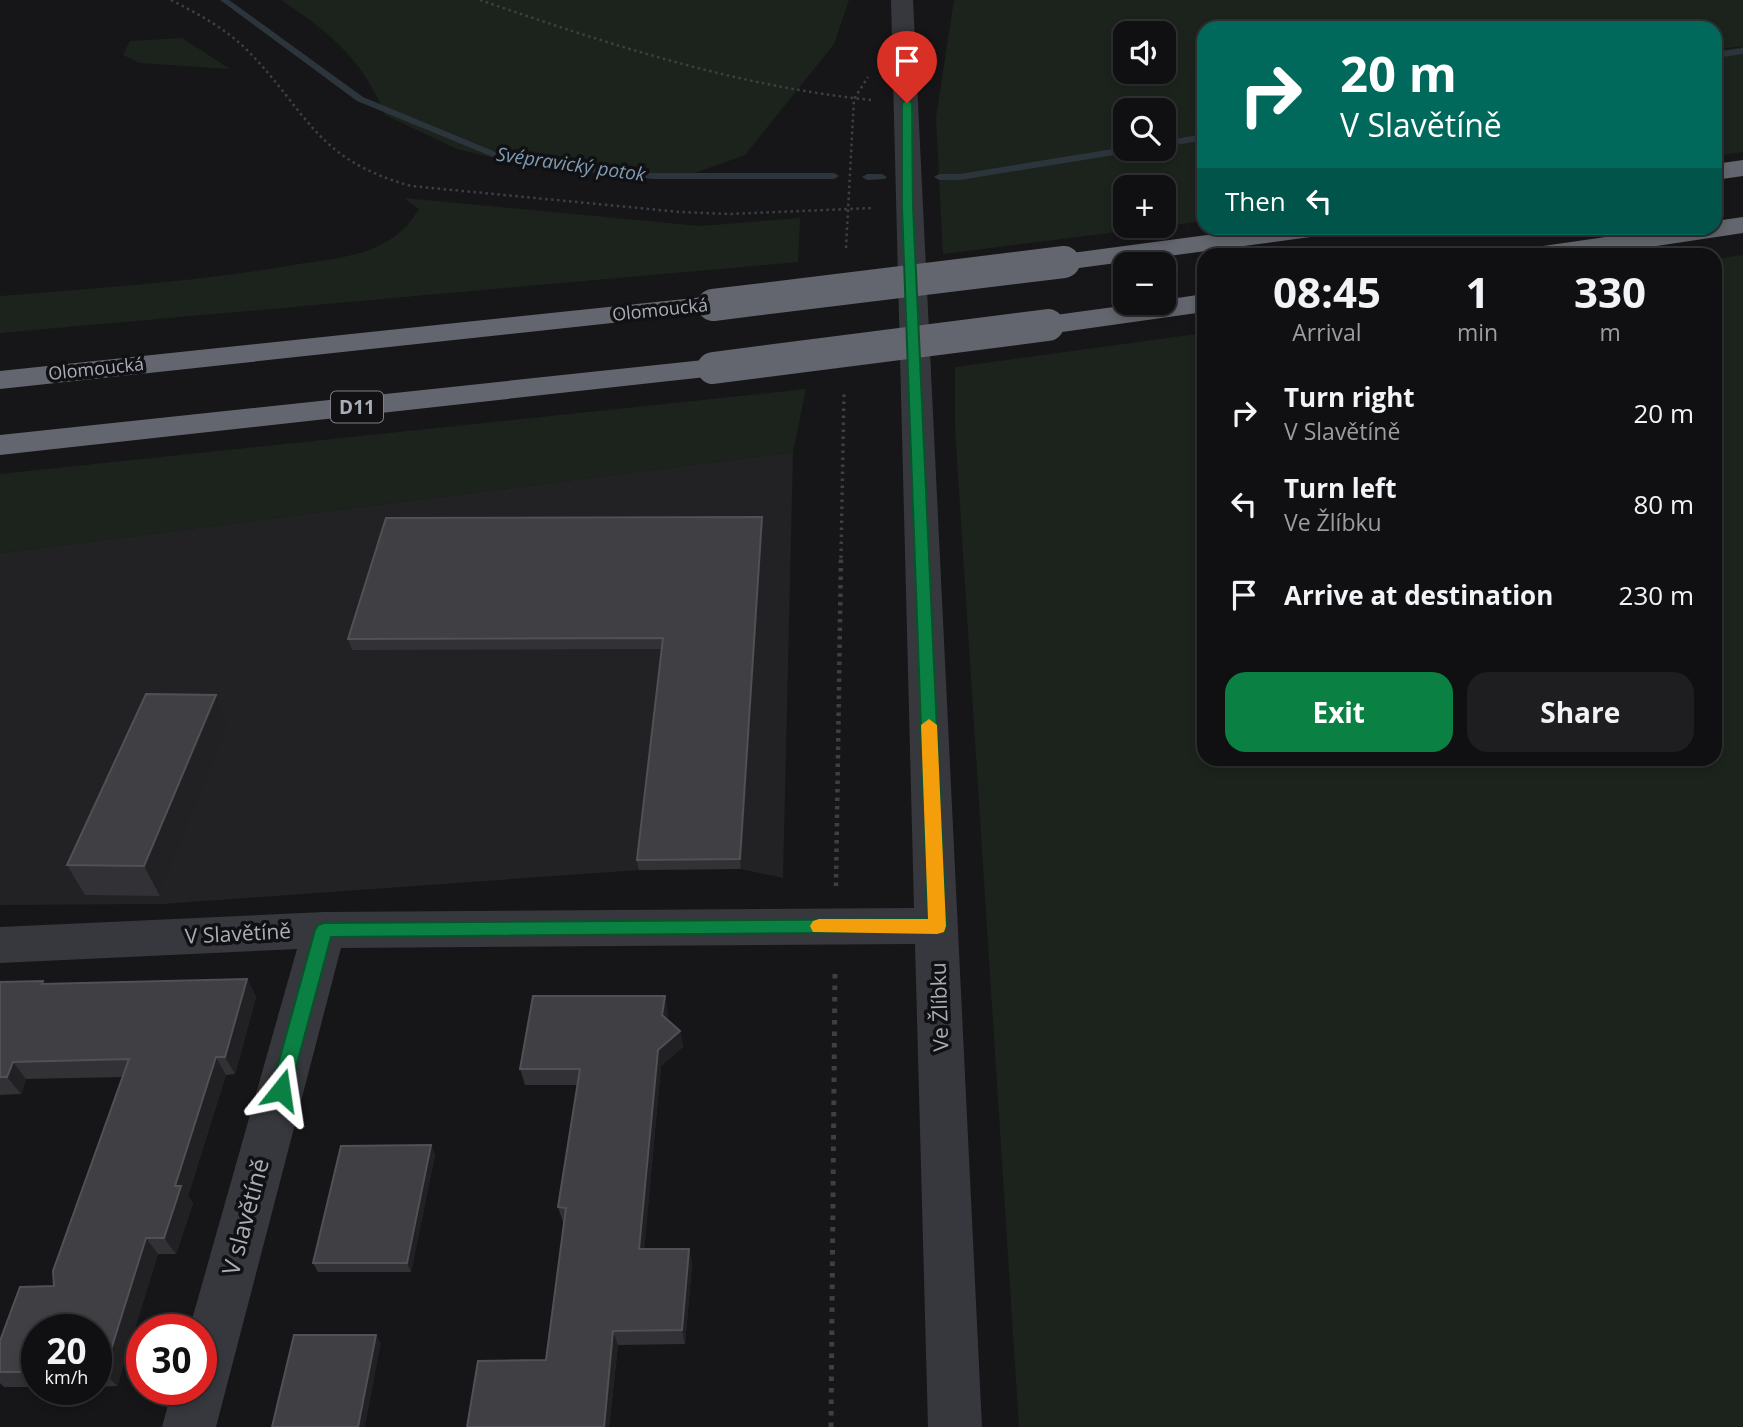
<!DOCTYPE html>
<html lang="en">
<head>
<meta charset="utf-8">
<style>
  :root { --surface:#101012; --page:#1e1e20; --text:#f1f3f6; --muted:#9c9d9f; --line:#303032; --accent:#0b8043 }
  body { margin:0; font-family:"Open Sans",sans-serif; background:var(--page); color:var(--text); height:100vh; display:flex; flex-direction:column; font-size:26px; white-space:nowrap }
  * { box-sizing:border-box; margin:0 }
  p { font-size:23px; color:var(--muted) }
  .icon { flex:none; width:38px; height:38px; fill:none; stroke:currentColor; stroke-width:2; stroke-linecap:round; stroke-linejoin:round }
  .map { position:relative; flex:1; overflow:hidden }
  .side { position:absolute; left:1197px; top:248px; width:525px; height:518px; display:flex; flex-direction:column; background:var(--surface); border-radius:21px; box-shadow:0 4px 10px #0003,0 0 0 2px var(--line) }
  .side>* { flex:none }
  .top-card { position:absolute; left:1197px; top:21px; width:525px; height:214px; border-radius:21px; box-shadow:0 4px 10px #0003,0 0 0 2px var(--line); background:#00695c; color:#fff; overflow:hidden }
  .buttons { position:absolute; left:1113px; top:21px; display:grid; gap:14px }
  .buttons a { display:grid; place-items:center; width:63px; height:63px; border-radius:14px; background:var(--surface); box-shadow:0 4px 10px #0003,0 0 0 2px var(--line); font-size:35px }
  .speed { position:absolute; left:21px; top:1314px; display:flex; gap:14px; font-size:35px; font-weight:700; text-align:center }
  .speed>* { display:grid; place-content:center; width:91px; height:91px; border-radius:50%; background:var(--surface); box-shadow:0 4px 10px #0003,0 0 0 2px var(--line); line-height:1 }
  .speed small { font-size:18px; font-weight:400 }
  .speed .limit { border:10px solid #d22; background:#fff; color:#111 }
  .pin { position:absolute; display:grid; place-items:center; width:60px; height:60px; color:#fff; margin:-72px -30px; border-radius:50% 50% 50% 0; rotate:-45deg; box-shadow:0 0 7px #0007 }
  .pin .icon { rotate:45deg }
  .me { position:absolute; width:77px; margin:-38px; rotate:15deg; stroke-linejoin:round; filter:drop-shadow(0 0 5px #0008) }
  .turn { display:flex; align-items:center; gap:24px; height:147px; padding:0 28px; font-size:32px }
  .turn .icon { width:91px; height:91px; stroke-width:2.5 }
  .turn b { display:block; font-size:49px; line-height:60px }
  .then { display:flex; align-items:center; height:66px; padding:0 28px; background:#0003; gap:14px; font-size:26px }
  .eta { display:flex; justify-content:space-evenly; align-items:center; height:119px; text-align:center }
  .eta b { font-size:42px; font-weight:700; line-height:49px }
  .cta { display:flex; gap:14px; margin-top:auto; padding:14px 28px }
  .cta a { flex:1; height:80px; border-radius:21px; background:var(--accent); color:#fff; font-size:28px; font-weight:700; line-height:80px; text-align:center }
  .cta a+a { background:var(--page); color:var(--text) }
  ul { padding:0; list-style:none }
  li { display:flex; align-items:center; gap:21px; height:91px; padding:0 28px }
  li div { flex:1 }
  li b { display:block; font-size:26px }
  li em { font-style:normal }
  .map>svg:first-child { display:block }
  .built { fill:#222225 }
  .green { fill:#1c231d; fill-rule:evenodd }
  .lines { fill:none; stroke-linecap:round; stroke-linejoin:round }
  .stream { fill:#2c353c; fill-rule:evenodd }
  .path-far3 { stroke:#3d3f44; stroke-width:2.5; stroke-dasharray:2.5 3.5; stroke-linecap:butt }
  .path-far2 { stroke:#3d3f44; stroke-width:3.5; stroke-dasharray:2.5 4.5; stroke-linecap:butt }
  .path-far1 { stroke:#3d3f44; stroke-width:4.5; stroke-dasharray:3.5 5; stroke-linecap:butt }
  .path { stroke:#3d3f44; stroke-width:5; stroke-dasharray:4.5 7; stroke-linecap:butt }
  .minor { fill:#37383d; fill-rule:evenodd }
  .highway { fill:#63666e; fill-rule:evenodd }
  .highway-bridge { stroke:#63666e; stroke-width:32 }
  .wall { fill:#323236 }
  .shaded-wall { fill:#212124 }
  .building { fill:#3f3f44; stroke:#4f5156; stroke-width:2 }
  .route { fill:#0b8043; stroke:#07532c; stroke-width:2 }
  .slow { fill:#f59e0b }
  .labels { text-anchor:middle; stroke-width:7; stroke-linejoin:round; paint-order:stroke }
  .far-street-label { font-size:18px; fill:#a8adb8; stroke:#111113 }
  .far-water-label { font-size:19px; font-style:italic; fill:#7f9bb3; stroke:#111113 }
  .shield { fill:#111113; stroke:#7b7e86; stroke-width:2 }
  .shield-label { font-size:19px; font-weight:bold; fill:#a8adb8 }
  .street-label { font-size:21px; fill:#a8adb8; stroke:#111113 }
  .near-street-label { font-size:24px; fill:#a8adb8; stroke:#111113 }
</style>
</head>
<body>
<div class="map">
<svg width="1743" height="1427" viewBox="0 0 1743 1427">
  <rect width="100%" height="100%" fill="#161618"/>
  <!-- built -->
  <path class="built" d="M793,452L783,878L741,869L639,870L163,904L0,905V553Z"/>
  <!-- green -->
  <path class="green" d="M281,0H849L834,44L745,155L692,174L549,171L457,149L385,115C363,59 330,33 281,0Z
    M954,0H1743V46L1715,50V28H1204V221L943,254L936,118ZM1164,33V72H1125V33ZM1125,110H1164V149H1125ZM1125,187H1164V226H1125Z
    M182,38L230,69L140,63L123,55L130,41Z
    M1743,47V152L1715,156V51Z
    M404,198L700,226L800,218L798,262L0,333V296C96,288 192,282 287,266C315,261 350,259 376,247C396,238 407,228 419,209Z
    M1743,255V1427H1019L955,428V367L1204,333V760H1715V259Z
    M806,389L793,452L0,553V474Z"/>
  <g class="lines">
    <!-- stream -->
    <path class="stream" d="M220,0H229L363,97L498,153L552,162L653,173H834L839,176L834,179H653L552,168L493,157L357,101Z
      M1743,48V54L1715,58V52Z
      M1204,134V140L1164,147V141Z
      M1125,147L1137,149L1132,152L960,180H939L934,177L939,174H960Z
      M882,174L887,177L885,179L867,180L862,177L867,174Z"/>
    <!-- path-far3 -->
    <path class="path-far3" d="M171,0C198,14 225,28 247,50C309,113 314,159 411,186L680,212L730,214L872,208
      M480,0C608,44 735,86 871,100
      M846,248L854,99L868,77"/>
    <!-- path-far2 -->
    <path class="path-far2" d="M841,558L844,391"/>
    <!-- path-far1 -->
    <path class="path-far1" d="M836,886L841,556"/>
    <!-- path -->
    <path class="path" d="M831,1427L835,969"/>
    <!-- minor -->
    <path class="minor" d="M891,0H913L982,1427H928L915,944L341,948L216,1427H162L172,1390H201V1330H189L297,949L0,963V927L324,912L914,908Z"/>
    <!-- highway -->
    <path class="highway" d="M1743,160V176L1715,180V164Z
      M1743,217V233L1590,256H1515L1519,250L1529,248L1668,228H1715V221Z
      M1260,228H1332L1328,234L1318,236L1064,270L1054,268L1050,262L1054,256L1064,254Z
      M1204,294V312L1048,334L1037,331L1033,325L1037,319L1048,316L1143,303H1164V300Z
      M713,296L723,299L728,305L723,311L0,389V371Z
      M713,359L724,361L728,368L724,375L0,455V435Z"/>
    <!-- highway-bridge -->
    <path class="highway-bridge" d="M713,305L1064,262
      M713,368L1048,325"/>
  </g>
  <!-- wall -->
  <path class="wall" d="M762,528L741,869L639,870L637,860L662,649L352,650L348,639Z
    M216,695L229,726L160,896L85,895L67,865Z
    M247,979L256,997L235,1074L226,1075L188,1196L193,1203L176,1254H158L117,1386L96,1387V1330H37V1387H4L0,1383V1341L54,1286L123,1077L26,1079L21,1094L0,1095V982L45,984Z
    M668,1013L667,1019L680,1031L683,1047L661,1066L644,1249H689L692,1264L685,1344L618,1345L609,1427H467L546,1360L564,1223L563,1222L558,1207L577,1085H525L520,1069Z
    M431,1145L435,1155L411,1272H318L313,1263Z"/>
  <!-- shaded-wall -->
  <path class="shaded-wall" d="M762,517V528L741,869L740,859Z
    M216,695L229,726L160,896L144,866Z
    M247,979L256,997L235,1074L225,1057Z
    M665,996L668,1013L665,1032L662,1015Z
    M680,1031L683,1047L661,1066L643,1264L639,1249L658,1050Z
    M216,1057L226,1075L188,1196L193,1203L176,1254L164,1238L175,1186Z
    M13,1062L26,1079L21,1094L7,1077Z
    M431,1145L435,1155L411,1272L407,1263Z
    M146,1238L158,1254L117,1386L104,1372Z
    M689,1249L692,1264L685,1344L682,1330Z
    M613,1331L618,1345L609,1427H604Z
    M376,1335L381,1343L365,1427H358Z"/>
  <!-- building -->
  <path class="building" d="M762,517L740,859L637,860L663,638L348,639L386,518Z
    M146,694L216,695L144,866L67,865Z
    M247,979L225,1057H216L175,1186H181L164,1238H146L104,1372H96V1330H37V1372H0V1341L20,1287L54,1286L53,1271L129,1059L13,1062L7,1077H0V982L43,981L42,984Z
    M533,996H665L662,1015L680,1031L658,1050L639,1249H689L682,1330L613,1331L604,1427H467L478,1361L546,1360L566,1208L558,1207L580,1069H520Z
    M431,1145L407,1263H313L341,1146Z
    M294,1335H376L358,1427H272Z"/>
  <!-- route -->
  <path class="route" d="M907,99L912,103L913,207L946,926L944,932L331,937L290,1090L288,1096L281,1098L274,1096L271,1090L315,930L318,925L324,923L928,919L902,207V103Z"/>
  <!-- slow -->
  <path class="slow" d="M929,719L937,725L946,926L944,932L937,934L813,932L810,926L813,921L819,919H928L921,725Z"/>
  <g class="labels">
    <!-- far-street labels -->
    <g class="far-street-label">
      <text transform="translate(660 310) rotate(-6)" y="6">Olomoucká</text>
      <text transform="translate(96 369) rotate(-6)" y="6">Olomoucká</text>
    </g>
    <!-- far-water labels -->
    <g class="far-water-label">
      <text transform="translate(571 164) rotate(8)" y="7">Svépravický potok</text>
    </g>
    <!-- shield labels -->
    <rect class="shield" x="331" y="391.5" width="52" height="31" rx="5"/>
    <g class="shield-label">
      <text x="357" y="414">D11</text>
    </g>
    <!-- street labels -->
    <g class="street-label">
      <text transform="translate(238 934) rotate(-3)" y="7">V Slavětíně</text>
      <text transform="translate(940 1007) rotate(-92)" y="7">Ve Žlíbku</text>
    </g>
    <!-- near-street labels -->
    <g class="near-street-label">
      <text transform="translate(246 1217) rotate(-75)" y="8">V slavětíně</text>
    </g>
  </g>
</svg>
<div class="buttons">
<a><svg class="icon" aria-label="sound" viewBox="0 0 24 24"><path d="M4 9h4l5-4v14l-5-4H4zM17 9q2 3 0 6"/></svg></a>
<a><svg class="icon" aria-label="search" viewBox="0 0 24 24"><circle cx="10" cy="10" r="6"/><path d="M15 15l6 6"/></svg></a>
<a>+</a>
<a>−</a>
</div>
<div class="speed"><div>20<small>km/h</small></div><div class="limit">30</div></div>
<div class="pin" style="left:907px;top:103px;background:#d93025"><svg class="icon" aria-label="arrive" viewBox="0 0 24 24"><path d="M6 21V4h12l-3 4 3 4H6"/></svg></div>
<svg class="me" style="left:281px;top:1090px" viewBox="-20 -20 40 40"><path d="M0-17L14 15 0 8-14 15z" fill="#0b8043" stroke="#fff" stroke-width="4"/></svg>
<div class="top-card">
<div class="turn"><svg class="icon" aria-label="right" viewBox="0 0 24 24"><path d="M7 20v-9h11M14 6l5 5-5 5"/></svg><div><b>20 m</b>V Slavětíně</div></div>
<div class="then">Then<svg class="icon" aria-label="left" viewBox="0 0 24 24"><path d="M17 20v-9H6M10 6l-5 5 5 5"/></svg></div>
</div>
<section class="side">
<div class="eta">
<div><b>08:45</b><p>Arrival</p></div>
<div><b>1</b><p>min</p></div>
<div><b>330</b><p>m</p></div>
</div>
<ul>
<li><svg class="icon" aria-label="right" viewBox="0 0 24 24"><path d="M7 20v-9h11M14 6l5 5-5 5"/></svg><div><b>Turn right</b><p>V Slavětíně</p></div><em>20 m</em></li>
<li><svg class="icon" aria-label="left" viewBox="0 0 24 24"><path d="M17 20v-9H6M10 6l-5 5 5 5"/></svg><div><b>Turn left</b><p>Ve Žlíbku</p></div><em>80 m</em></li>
<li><svg class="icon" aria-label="arrive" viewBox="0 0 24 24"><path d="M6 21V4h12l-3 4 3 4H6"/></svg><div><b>Arrive at destination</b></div><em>230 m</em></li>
</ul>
<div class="cta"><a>Exit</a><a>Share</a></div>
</section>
</div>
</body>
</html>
